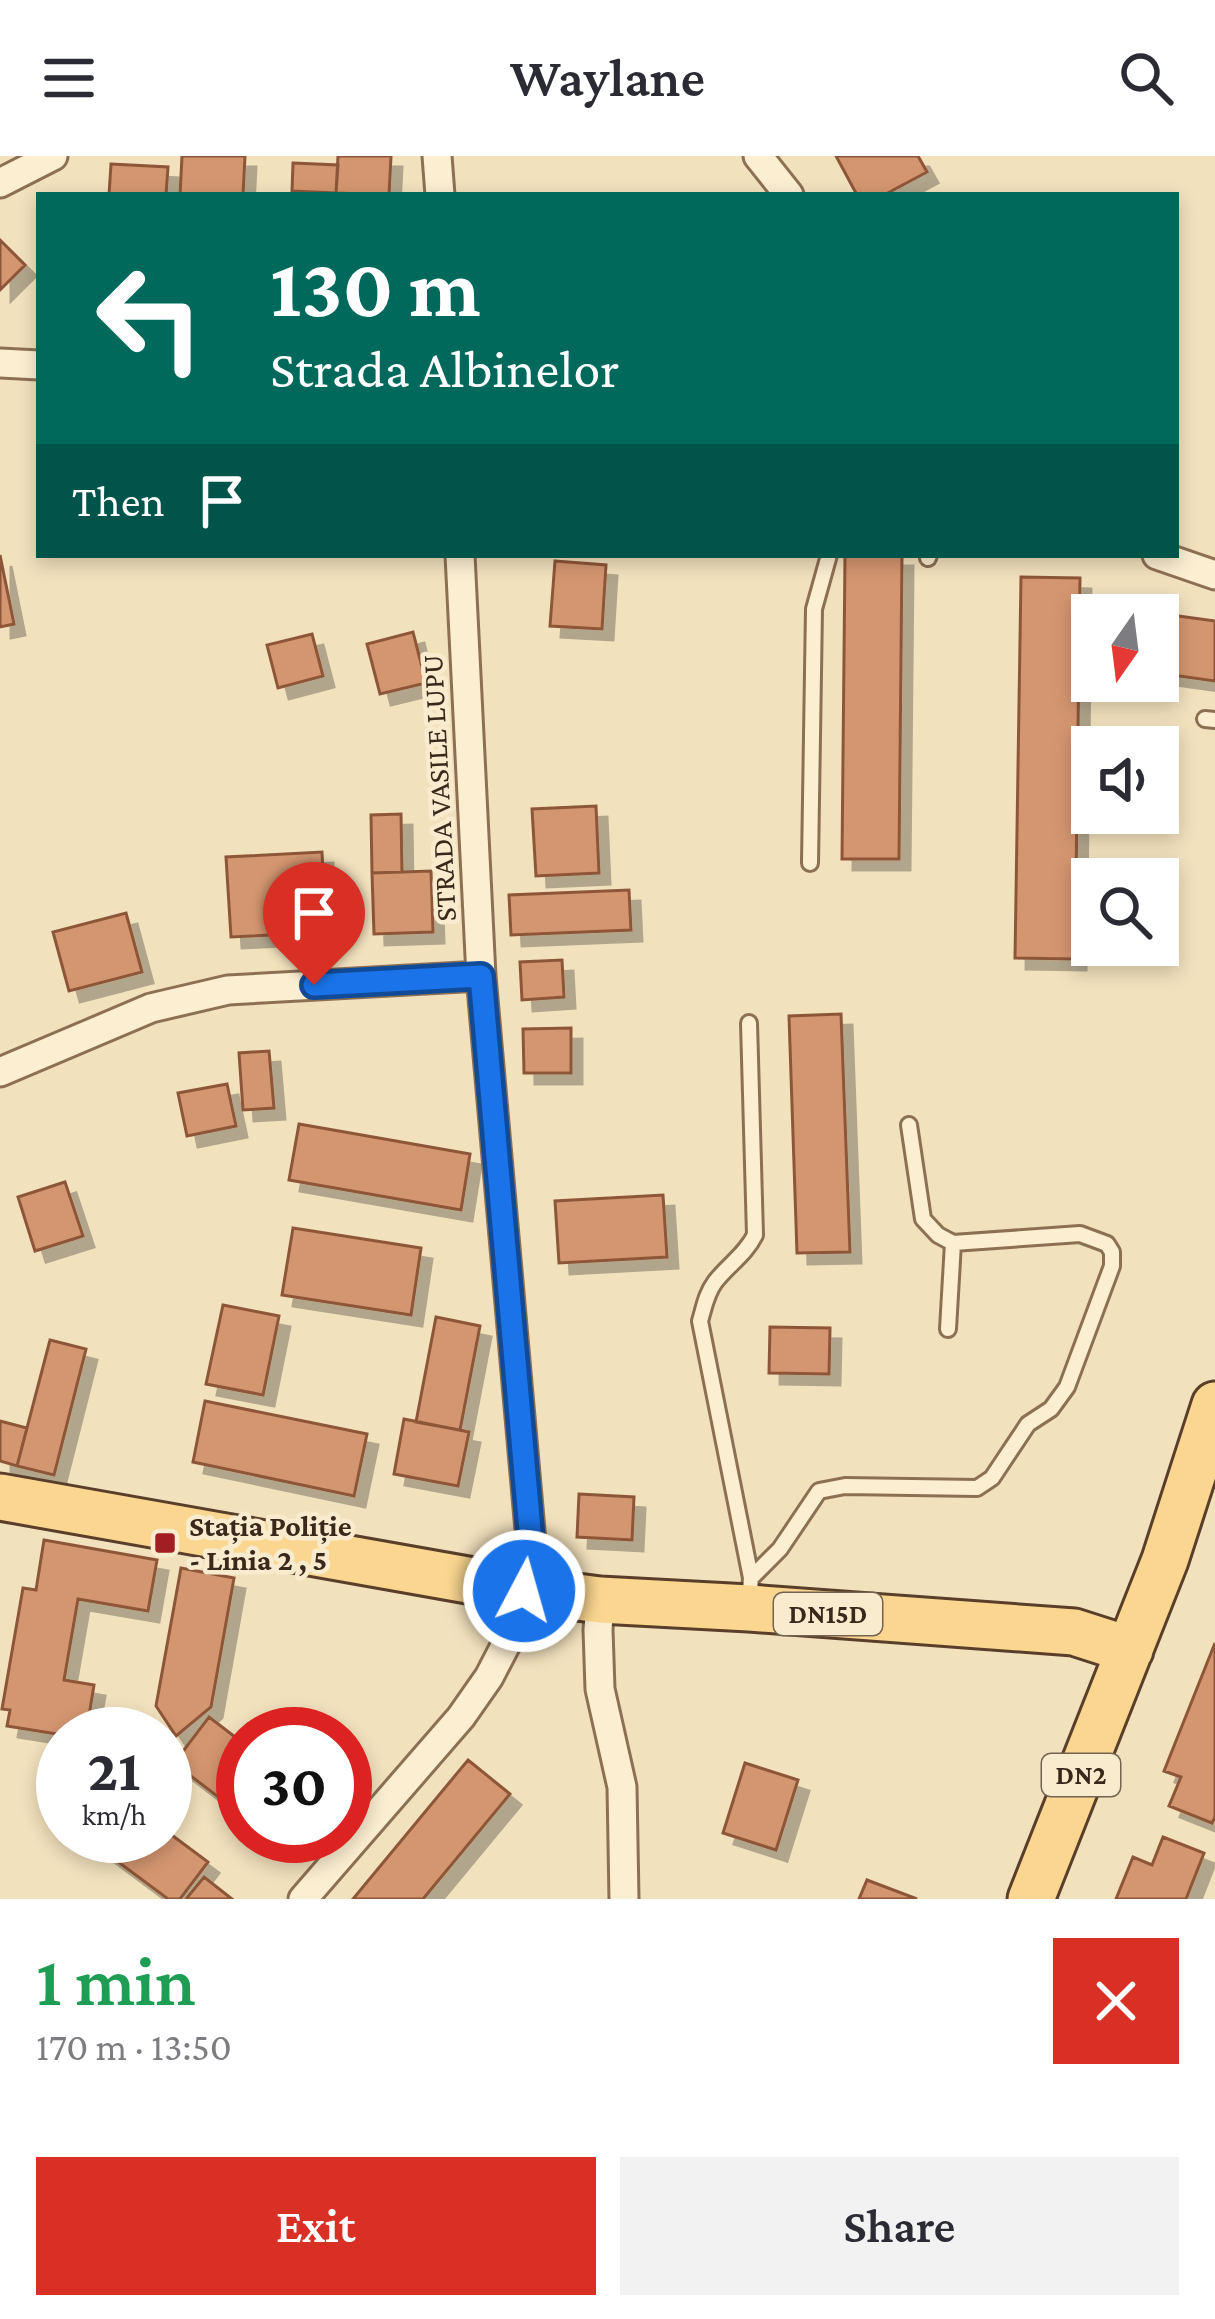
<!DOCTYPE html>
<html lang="en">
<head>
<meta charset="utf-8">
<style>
  :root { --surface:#fff; --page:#f2f2f3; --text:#2b2b33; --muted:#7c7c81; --accent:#d93025 }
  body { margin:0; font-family:"Crimson Pro",serif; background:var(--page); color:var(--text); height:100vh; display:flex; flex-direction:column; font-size:45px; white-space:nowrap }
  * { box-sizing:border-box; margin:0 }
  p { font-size:39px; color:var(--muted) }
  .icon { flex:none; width:66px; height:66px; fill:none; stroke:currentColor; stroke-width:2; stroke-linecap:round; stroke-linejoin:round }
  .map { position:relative; height:1743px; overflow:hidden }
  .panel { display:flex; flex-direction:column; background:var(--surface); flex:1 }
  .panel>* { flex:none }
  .guide { position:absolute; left:36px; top:36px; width:1143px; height:366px; border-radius:0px; box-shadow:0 6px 18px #0003; background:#00695c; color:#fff; overflow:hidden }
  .needle { width:78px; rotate:194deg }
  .controls { position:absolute; left:1071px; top:438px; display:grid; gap:24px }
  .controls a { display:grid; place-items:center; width:108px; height:108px; border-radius:0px; background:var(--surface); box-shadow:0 6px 18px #0003; font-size:60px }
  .speed { position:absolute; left:36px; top:1551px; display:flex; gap:24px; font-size:60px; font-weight:700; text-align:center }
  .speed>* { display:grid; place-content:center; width:156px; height:156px; border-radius:50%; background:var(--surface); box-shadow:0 6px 18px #0003; line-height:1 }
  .speed small { font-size:30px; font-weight:400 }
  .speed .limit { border:18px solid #d22; background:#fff; color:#111 }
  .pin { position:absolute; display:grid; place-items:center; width:102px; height:102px; color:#fff; margin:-123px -51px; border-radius:50% 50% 50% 0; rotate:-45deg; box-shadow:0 0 12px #0007 }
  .pin .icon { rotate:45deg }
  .me { position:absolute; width:132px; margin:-66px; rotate:6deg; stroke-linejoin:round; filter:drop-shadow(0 0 9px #0008) }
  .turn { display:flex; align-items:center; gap:42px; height:252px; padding:0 36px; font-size:54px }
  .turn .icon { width:156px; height:156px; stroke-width:2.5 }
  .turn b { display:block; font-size:84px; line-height:102px }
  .then { display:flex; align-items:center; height:114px; padding:0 36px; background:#0003; gap:24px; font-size:45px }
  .round { display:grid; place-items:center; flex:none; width:126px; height:126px; border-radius:0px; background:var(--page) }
  .summary { display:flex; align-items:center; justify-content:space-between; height:204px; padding:0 36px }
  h1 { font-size:72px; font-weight:600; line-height:90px; color:#1e9e55 }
  .action { display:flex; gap:24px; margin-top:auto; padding:24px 36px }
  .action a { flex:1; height:138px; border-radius:0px; background:var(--accent); color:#fff; font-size:48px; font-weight:600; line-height:138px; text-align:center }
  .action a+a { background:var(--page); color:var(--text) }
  header { display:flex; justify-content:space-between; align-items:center; height:156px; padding:0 36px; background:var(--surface); font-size:54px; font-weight:600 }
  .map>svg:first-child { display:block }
  .building { fill:#d4966f; stroke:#8e5738; stroke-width:3; filter:url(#shadow) }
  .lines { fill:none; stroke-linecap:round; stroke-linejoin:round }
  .service-casing { stroke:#8c7054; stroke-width:20 }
  .minor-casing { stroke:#8c7054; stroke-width:33 }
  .primary-casing { stroke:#593e29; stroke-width:51 }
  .service { stroke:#fceed1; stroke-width:14 }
  .minor { stroke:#fceed1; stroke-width:27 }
  .primary { stroke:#fad690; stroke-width:45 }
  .route-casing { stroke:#114b97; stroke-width:30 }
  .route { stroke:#1a73e8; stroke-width:21 }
  .poi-dot { fill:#a11e23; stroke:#f9ebcd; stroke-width:4.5 }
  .labels { text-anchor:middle; stroke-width:9; stroke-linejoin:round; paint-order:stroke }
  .shield { fill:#f9ebcd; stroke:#736350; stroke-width:3 }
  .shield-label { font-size:27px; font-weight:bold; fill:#3a291b }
  .street-label { font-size:30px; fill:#3a291b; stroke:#f9ebcd }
  .poi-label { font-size:30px; font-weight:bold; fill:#3a291b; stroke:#f9ebcd; text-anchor:start }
</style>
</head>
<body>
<header><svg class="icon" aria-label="menu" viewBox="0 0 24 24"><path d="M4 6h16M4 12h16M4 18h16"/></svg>Waylane<svg class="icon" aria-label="search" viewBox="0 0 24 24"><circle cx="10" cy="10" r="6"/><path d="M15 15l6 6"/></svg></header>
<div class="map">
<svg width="1215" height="1743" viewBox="0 0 1215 1743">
  <defs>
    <filter id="shadow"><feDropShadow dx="11" dy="11" stdDeviation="0" flood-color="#0004"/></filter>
  </defs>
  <rect width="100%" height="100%" fill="#f2e1bd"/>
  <!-- building -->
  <path class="building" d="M182,0H245L243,39H180Z
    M338,0H391L389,39L336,37Z
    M836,0H918L927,16L884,39H857Z
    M293,7L338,9L336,37L292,35Z
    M111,8L168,11L166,39H109Z
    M0,84L25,109L0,134Z
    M0,399L14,468L0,471Z
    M845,399H902L899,703H842Z
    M555,405L606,409L602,473L550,470Z
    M1021,421L1080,422L1075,803L1015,802Z
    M1164,458L1215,465V525L1158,517Z
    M413,476L426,527L380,538L367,488Z
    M312,478L323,520L278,532L267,489Z
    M596,650L599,717L536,720L532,653Z
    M401,658L402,716L372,717L371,659Z
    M322,696L326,776L231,781L226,701Z
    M431,715L433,776L374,778L372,717Z
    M629,734L631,774L511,779L509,739Z
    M126,757L142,816L69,835L53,776Z
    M562,804L564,841L522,844L520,806Z
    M841,858L850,1096L797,1097L789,860Z
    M571,872V917H524L523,873Z
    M269,895L274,952L243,954L239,897Z
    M227,928L236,970L187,980L178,937Z
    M299,968L470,998L461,1054L289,1024Z
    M65,1026L83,1080L35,1095L18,1041Z
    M663,1039L667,1101L559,1107L555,1045Z
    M293,1072L421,1092L411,1159L282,1139Z
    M223,1149L279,1160L263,1239L206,1228Z
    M436,1161L480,1170L460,1274L416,1266Z
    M770,1171L830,1172L829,1218L769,1217Z
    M50,1184L86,1193L54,1319L17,1310Z
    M205,1245L367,1278L354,1340L193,1306Z
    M404,1263L469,1276L458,1330L394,1318Z
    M0,1265L27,1272L17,1310L0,1305Z
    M579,1338L634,1341L632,1384L577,1381Z
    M44,1384L157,1404L148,1455L78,1443L64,1524L94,1529L86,1578L63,1579L7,1570L10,1554L2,1553L23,1432L36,1434Z
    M181,1412L234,1422L211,1551L176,1580L156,1550Z
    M1215,1487V1661L1212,1667L1169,1650L1181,1621L1164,1615Z
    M209,1561L243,1587V1660L174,1607Z
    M468,1604L510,1638L423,1743H353Z
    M745,1607L798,1624L776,1694L723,1677Z
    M165,1674L208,1706L180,1743H168L86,1682L87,1680H165Z
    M1163,1681L1204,1697L1186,1743H1116L1133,1701L1152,1709Z
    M204,1721L232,1743H186Z
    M867,1724L917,1743H859Z"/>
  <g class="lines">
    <!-- service casing -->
    <g class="service-casing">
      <path id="service" d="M928,402L929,399
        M1205,563L1215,564
        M810,707L814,453L829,399
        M749,867L755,1079C745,1099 728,1109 715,1126C706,1138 704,1152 700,1165L751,1422
        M948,1173L953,1087
        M749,1447L751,1422L780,1393L819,1335L845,1330L977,1332L992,1322L1028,1268L1051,1253L1067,1231L1112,1110V1096L1107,1088L1080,1078L953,1087L938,1079L923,1063L909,969"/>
    </g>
    <!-- minor casing -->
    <g class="minor-casing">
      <path id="minor" d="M437,0L440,39
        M758,0L789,39
        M0,27L53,0
        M0,207L39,209
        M1157,399L1215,419
        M0,916L151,852L228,834L481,820
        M600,1444L598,1474L600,1533L622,1631L624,1743
        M303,1743L461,1561L489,1521L518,1465L532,1397L481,820L460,399"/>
    </g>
    <!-- primary casing -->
    <g class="primary-casing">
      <path id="primary" d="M0,1341L524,1434L600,1444L749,1452L1074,1476L1130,1494
        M1031,1743L1165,1404L1215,1249"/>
    </g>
    <!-- service -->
    <use href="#service" class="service"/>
    <!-- minor -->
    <use href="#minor" class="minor"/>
    <!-- primary -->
    <use href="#primary" class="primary"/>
  </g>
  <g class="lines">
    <!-- route casing -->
    <g class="route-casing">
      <path id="route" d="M314,829L481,820L532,1397L524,1435"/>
    </g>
    <!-- route -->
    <use href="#route" class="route"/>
  </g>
  <!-- markers -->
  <rect class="poi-dot" x="153" y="1375" width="24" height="24" rx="6"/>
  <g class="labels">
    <!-- shield labels -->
    <g class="shield">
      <rect x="774" y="1437" width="108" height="42" rx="9"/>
      <rect x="1042" y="1598" width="78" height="42" rx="9"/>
    </g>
    <g class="shield-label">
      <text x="828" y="1467">DN15D</text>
      <text x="1081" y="1628">DN2</text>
    </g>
    <!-- street labels -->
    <g class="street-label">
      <text transform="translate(439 632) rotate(-93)" y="10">STRADA VASILE LUPU</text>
    </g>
    <!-- poi labels -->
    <g class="poi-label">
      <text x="189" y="1380">Stația Poliție<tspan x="189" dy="34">- Linia 2 , 5</tspan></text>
    </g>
  </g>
</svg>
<div class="controls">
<a><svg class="needle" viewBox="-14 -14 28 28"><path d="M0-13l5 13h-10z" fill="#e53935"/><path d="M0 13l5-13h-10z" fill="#7c7c81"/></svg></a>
<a><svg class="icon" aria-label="sound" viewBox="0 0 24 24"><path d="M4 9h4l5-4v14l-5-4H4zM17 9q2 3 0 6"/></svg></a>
<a><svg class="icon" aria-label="search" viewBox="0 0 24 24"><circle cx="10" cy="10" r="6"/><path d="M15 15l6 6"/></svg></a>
</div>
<div class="speed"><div>21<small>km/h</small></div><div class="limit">30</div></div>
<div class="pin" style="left:314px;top:829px;background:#d93025"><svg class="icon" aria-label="arrive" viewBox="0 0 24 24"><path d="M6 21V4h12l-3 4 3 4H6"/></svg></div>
<svg class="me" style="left:524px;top:1435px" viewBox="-20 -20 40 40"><circle r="17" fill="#1a73e8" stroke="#fff" stroke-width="3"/><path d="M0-11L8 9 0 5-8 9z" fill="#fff"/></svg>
<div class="guide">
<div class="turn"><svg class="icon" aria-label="left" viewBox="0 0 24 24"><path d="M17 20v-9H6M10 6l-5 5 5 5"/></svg><div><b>130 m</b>Strada Albinelor</div></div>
<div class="then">Then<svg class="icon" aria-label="arrive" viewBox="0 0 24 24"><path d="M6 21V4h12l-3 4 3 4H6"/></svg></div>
</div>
</div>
<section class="panel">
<div class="summary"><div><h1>1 min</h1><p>170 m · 13:50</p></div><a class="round" style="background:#d93025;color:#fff"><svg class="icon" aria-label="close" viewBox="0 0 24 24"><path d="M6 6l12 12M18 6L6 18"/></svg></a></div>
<div class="action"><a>Exit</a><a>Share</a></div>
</section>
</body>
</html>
